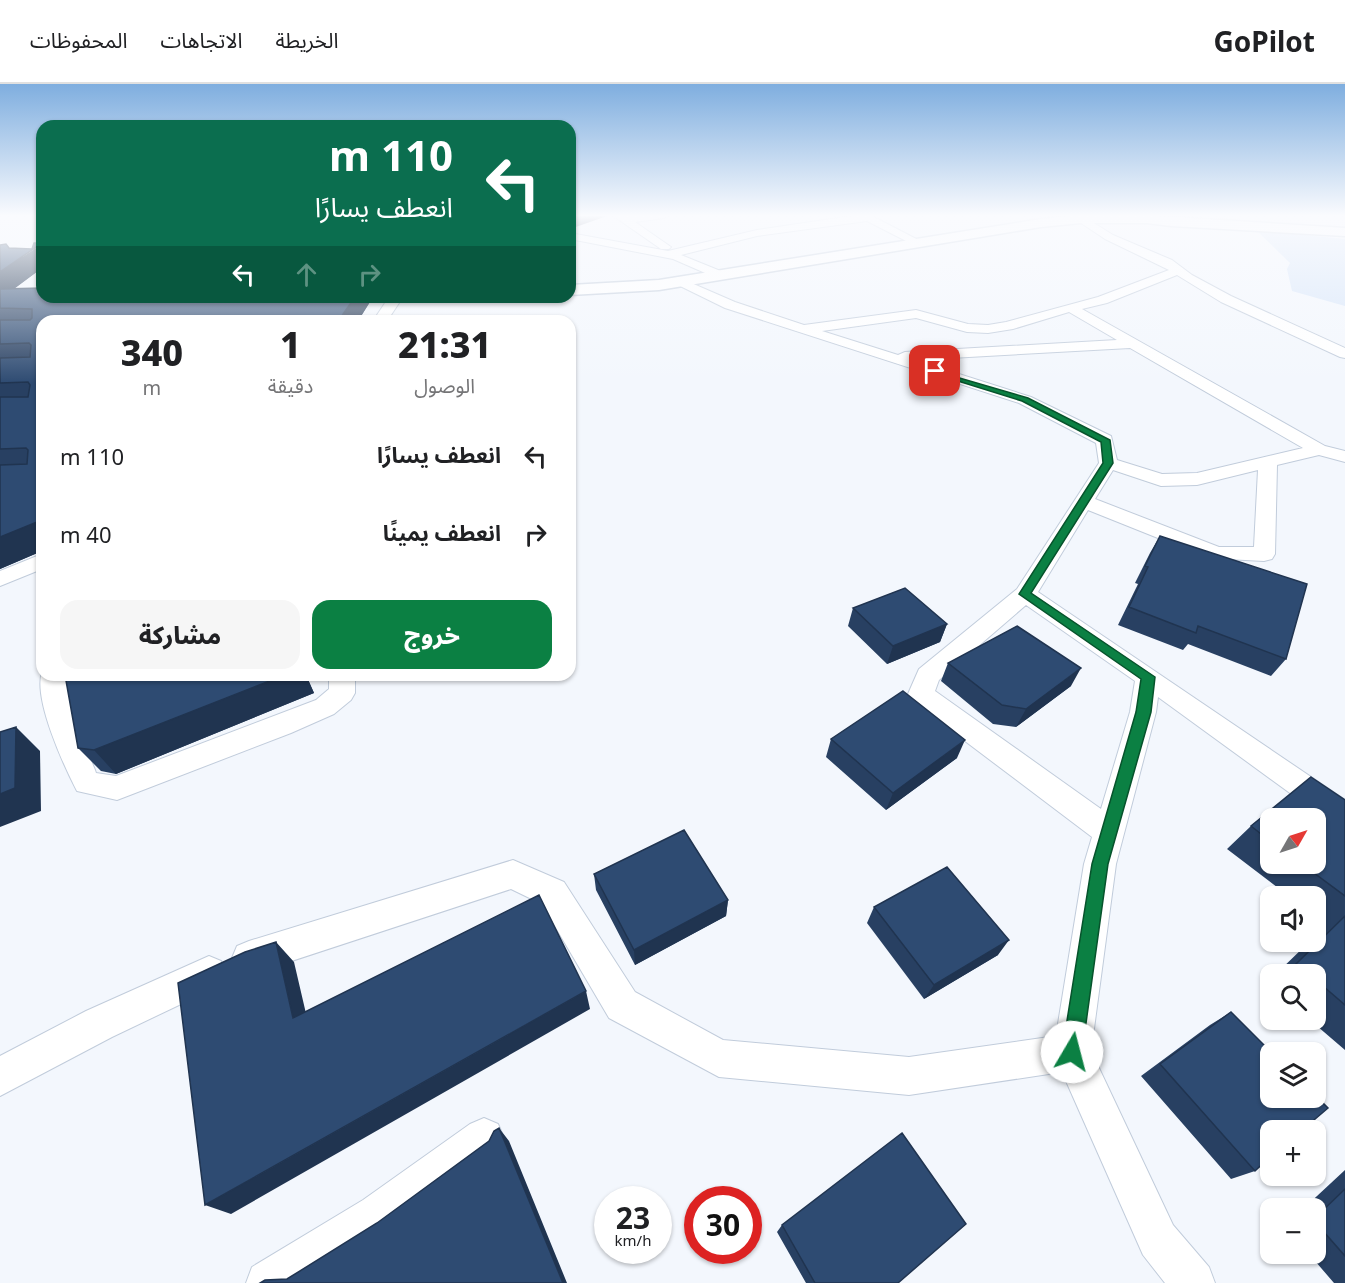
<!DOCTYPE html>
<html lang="ar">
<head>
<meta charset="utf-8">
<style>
  :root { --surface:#fff; --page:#f6f6f6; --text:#202124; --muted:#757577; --line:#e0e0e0; --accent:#0b8043 }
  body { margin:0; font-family:"Noto Sans","Noto Sans Arabic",sans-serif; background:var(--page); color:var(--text); direction:rtl; height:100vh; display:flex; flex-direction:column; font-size:22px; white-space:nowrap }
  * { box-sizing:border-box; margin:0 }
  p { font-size:20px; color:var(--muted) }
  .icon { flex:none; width:33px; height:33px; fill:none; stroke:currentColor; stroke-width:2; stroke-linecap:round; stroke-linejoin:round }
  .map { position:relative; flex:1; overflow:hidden; direction:ltr }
  .drawer { position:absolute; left:36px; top:231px; width:540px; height:366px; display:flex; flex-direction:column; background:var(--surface); border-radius:18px; box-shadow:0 2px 4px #0004; direction:rtl }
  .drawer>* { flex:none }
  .banner { position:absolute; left:36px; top:36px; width:540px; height:183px; border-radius:18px; box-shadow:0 2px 4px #0004; direction:rtl; background:#0b6e4f; color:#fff; overflow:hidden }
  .needle { width:39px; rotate:51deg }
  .fabs { position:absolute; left:1260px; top:724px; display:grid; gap:12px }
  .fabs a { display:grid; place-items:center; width:66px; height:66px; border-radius:12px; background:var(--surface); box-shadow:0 2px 4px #0004; font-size:30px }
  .speed { position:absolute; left:594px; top:1102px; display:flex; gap:12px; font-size:30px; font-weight:700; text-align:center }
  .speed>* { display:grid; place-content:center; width:78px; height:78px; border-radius:50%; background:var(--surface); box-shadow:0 2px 4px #0004; line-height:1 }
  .speed small { font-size:15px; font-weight:400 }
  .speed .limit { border:9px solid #d22; background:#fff; color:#111 }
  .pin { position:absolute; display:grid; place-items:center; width:51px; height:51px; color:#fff; margin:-26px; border-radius:12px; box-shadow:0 3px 9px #0006 }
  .me { position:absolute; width:66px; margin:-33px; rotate:8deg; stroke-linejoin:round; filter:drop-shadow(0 0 4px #0008) }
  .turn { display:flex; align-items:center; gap:21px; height:126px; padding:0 24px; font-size:27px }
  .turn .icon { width:78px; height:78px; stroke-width:2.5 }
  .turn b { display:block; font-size:42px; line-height:51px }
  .lanes { display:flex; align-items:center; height:57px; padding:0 24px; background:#0003; justify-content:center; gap:30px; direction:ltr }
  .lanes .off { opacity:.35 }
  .eta { display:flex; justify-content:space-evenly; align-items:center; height:102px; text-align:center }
  .eta b { font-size:36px; font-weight:800; line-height:42px }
  .button { display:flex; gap:12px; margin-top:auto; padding:12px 24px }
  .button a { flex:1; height:69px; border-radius:18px; background:var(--accent); color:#fff; font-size:24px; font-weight:800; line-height:69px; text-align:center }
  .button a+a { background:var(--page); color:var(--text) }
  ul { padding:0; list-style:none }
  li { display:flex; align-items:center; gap:18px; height:78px; padding:0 24px }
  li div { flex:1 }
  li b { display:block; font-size:22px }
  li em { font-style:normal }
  header { display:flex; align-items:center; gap:36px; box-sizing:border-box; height:84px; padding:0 30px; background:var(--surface); border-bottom:2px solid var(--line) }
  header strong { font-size:28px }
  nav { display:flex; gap:33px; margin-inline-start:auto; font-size:21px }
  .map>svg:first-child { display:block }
  .green { fill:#d6e5f9 }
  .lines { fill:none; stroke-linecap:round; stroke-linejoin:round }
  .minor-casing { stroke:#c1ccdb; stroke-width:2 }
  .secondary-casing { stroke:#c1ccdb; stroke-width:3 }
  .trunk-casing { stroke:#c1ccdb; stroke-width:3 }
  .minor { fill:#fff; fill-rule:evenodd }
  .secondary { fill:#fff; fill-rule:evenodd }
  .trunk { fill:#fff; fill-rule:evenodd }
  .wall { fill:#284062; fill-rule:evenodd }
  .shaded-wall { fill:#203450 }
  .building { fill:#2e4b72; stroke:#203450; stroke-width:1.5 }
  .route { fill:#0b8043; stroke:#07532c; stroke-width:1.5 }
</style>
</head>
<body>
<header>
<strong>GoPilot</strong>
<nav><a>الخريطة</a><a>الاتجاهات</a><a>المحفوظات</a></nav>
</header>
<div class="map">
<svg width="1345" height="1199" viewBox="0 0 1345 1199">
  <rect width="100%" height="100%" fill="#f3f7fd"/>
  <!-- green -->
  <path class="green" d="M1256,146L1345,155V222L1292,207L1287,185L1290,179Z"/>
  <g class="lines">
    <!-- minor casing -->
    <g class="minor-casing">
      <path id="minor" d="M612,131H669L664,134L635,138L671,163L669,165H661Z
        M858,131H870L924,159L922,161H914L867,137L757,152L681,171L723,188L725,191L723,194L719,195L673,175L570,155V149L668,167L757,146Z
        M1069,131H1081L1113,151L1172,176L1192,191L1231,212L1345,264V274L1340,273L1221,218L1177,191L1107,219L1082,225L1325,362L1345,367V378L1319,371L1277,381L1275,470L1272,475L1264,477L1208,474L1088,426L1038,508L1345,716V745L1334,741L1158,613L1156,628L1116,780L1091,967L1173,1141L1209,1183L1215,1199H1165L1143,1171L1062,988L909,1011L719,993L609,934L542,820L511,805L249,891L237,886L232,874L237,862L249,857L513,776L564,798L635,908L723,956L909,973L1056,952L1084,780L1092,753L912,617L908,610L919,585L1017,505L1099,379L1096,359L1019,319L725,224L672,198L678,194L682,195L735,218L804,241L916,226L968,240L988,241L1006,238L1098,213L1169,186L1105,155ZM1069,228L1117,256L905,268L898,271L822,247L916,234L967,248L988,249L1013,245ZM1130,264L1303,364L1197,389L1162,390L1117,376L1111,352L1031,313L915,276ZM1113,386L1161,402L1197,401L1258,386L1254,463H1219L1095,415ZM1026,521L1135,597L1130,628L1101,725L935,607L939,596Z
        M389,213H403L387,237H373Z
        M42,470V485L0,502V487Z
        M42,588V591H66L73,633L95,686L96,689L116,692L316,616L329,605V591H355V609L351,616L334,630L291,649L117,716L77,707C64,682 33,615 42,588Z
        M209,872L221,877L226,889L221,901L112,953L0,1012V972L86,927Z
        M484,1034L498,1040L504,1054L498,1068L393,1146L309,1199H246L252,1183L363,1116L470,1040Z"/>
    </g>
    <!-- secondary casing -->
    <g class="secondary-casing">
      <path id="secondary" d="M1081,131H1145L1152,135L1145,139H1081L1041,143L659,206L570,211V201L659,196L1041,135Z"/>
    </g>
    <!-- trunk casing -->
    <g class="trunk-casing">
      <path id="trunk" d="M1107,131H1142L1345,144V152L1171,142L1114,135Z"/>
    </g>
    <!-- minor -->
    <use href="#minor" class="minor"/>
    <!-- secondary -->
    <use href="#secondary" class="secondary"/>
    <!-- trunk -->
    <use href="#trunk" class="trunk"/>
  </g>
  <!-- wall -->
  <path class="wall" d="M0,161L9,164L42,184L13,205L42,213H373L358,237H42V467L0,485Z
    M1160,452L1286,575L1271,592L1188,560L1183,566L1118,541L1138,500L1135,499L1150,469Z
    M853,524L947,540L940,558L887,580L848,542Z
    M948,579L1071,602L1016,643L993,640L941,597Z
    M65,591H306L314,609L116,690L101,687L78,664Z
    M831,655L957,674L886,726L826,673Z
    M1311,693L1345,716V966L1310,936H1316V891H1275L1309,858H1316V851L1326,841L1316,833V813H1290L1227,765L1251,742ZM1270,735H1316V780H1270Z
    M594,790L728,816L726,832L635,881L596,806Z
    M874,823L998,871L924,915L867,839Z
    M1270,896V903L1267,899Z
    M1231,928L1255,1087L1231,1095L1141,992L1210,941Z
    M1345,1086V1199H1334L1309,1170H1316V1125H1303Z
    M782,1141L898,1199H806L777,1148Z"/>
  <!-- shaded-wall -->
  <path class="shaded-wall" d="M570,131H607V132L570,145Z
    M42,160V184L10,208H0V188Z
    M355,213H373L358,237H345L343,230Z
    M42,436V467L0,485V453Z
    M947,540L940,558L887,580L893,562Z
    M1081,584L1071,602L1016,643L1026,625Z
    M285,591H306L314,609L116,690L94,666Z
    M16,643L40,667L41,727L0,743V710Z
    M965,656L957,674L886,726L893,709Z
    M728,816L726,832L635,881L634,866Z
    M1009,856L998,871L924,915L934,901Z
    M276,858L294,878L311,951L293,934Z
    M586,907L590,925L231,1130L205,1121Z
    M499,1044L509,1057L567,1199H563Z"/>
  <!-- building -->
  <path class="building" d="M34,159H42L0,188V161L6,160L9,164L32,165Z
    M42,204V213H355L343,230L354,231L349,237H42V436L0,453V381L27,380L28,366L26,364L0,365V313H28L30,301L28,298L0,299V274L30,273L31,261L29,259L0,260V236H30L32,234V225L0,224V205Z
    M1160,452L1307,500L1286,575L1198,542L1196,549L1129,523L1148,483L1145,482Z
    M905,504L947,540L893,562L853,524Z
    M1017,542L1081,584L1026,625L1002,621L948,579Z
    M65,591H285L94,666L78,664Z
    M903,607L965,656L893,709L831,655Z
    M16,643L15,704L0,710V648Z
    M1311,693L1345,716V812L1302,780H1316V735H1270V757L1251,742Z
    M684,746L728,816L634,866L594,790Z
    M947,783L1009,856L934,901L874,823Z
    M539,811L586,907L205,1121L178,899L245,868L276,858L293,934Z
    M1345,832V921L1316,896V891H1309L1296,880Z
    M1231,928L1272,969H1270V1014H1316V1012L1328,1024L1301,1047H1270V1073L1255,1087L1160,980Z
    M499,1044L563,1199H260L265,1196L287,1195L377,1139L489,1057L494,1047Z
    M902,1049L966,1140L898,1199H815L782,1141Z
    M1345,1105V1172L1316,1139V1133Z"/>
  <!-- sky -->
  <linearGradient id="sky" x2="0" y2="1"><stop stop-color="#7faedf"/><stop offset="0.44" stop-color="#fafbfe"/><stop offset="1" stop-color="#fafbfe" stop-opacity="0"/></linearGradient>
  <rect width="1345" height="299" fill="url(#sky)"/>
  <!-- route -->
  <path class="route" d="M932,286L1028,314L1110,356L1113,379L1031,509L1155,593L1151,628L1108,780L1082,968L1079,975L1072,978L1065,975L1062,968L1092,780L1136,628L1141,595L1019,510L1103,379L1101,358L1022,317L932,289Z"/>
</svg>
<div class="fabs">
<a><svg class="needle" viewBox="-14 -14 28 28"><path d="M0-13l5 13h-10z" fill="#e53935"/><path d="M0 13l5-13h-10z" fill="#757577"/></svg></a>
<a><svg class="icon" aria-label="sound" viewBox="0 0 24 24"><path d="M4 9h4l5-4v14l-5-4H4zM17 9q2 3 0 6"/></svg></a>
<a><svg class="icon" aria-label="search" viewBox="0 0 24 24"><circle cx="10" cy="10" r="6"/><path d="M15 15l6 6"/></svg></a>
<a><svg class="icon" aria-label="layers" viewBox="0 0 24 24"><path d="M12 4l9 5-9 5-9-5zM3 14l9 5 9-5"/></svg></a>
<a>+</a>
<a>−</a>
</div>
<div class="speed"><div>23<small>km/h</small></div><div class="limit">30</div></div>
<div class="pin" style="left:935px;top:287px;background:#d93025"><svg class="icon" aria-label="arrive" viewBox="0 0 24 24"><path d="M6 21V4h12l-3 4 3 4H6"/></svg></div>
<svg class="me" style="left:1072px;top:968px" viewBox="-20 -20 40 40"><circle r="19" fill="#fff"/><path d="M0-13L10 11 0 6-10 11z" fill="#0b8043"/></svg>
<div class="banner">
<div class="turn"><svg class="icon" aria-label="left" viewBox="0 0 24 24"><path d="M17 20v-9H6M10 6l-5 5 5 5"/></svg><div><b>110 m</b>انعطف يسارًا</div></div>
<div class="lanes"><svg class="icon" aria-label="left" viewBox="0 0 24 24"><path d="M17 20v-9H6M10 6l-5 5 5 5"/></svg><svg class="icon off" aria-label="ahead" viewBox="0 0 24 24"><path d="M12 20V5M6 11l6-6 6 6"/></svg><svg class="icon off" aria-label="right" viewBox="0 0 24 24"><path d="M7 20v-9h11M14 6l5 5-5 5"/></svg></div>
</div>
<section class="drawer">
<div class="eta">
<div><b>21:31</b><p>الوصول</p></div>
<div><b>1</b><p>دقيقة</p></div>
<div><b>340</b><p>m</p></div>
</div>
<ul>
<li><svg class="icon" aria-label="left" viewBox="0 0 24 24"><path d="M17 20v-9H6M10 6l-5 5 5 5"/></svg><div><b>انعطف يسارًا</b></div><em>110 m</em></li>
<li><svg class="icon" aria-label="right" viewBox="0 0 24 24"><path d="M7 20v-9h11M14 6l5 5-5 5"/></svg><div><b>انعطف يمينًا</b></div><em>40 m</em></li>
</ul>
<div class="button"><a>خروج</a><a>مشاركة</a></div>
</section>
</div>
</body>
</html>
